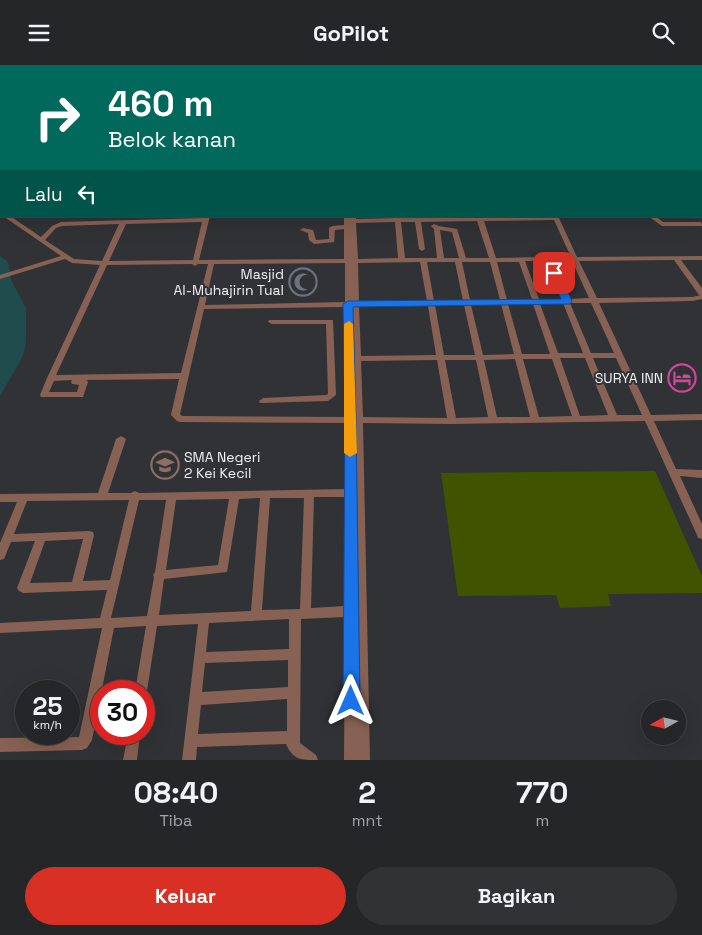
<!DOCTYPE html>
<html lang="id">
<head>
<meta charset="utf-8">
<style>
  :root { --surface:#242628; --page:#303234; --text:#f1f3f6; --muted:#a3a5a8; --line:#414345; --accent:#d93025 }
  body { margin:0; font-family:"Space Grotesk",sans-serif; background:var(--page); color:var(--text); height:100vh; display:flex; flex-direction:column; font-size:19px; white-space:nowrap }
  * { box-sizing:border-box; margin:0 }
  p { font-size:16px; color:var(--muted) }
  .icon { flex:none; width:28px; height:28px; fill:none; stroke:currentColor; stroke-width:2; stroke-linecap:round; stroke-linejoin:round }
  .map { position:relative; height:695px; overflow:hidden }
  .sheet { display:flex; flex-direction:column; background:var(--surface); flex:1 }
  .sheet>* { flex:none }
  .banner { position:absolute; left:0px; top:0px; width:702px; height:152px; box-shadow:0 5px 20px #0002,0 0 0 1px var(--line); background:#00695c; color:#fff; overflow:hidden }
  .needle { width:32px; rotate:262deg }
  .fabs { position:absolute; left:641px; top:635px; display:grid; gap:10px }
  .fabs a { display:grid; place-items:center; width:45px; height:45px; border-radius:50%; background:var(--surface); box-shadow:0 5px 20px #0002,0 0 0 1px var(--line); font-size:25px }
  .speed { position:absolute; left:15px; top:615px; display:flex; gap:10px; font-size:25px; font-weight:700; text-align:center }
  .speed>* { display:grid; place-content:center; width:65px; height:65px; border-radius:50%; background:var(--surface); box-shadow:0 5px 20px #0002,0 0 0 1px var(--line); line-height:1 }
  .speed small { font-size:12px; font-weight:400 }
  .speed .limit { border:8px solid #d22; background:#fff; color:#111 }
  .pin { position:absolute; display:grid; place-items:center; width:42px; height:42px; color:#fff; margin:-21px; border-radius:10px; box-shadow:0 2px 8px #0006 }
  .me { position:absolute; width:55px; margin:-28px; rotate:0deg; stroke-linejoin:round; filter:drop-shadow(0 0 4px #0008) }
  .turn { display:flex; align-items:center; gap:18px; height:105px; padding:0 25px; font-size:22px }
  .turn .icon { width:65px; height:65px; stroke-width:2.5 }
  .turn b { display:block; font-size:35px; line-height:42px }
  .then { display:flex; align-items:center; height:48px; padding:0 25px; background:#0003; gap:10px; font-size:19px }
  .eta { display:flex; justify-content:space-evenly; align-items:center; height:85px; text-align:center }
  .eta b { font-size:30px; font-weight:600; line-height:35px }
  .primary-button { display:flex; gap:10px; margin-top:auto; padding:10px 25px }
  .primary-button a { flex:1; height:58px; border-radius:30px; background:var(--accent); color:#fff; font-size:20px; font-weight:600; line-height:58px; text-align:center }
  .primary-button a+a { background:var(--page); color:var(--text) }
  header { display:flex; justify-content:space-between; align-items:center; height:65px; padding:0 25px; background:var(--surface); font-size:22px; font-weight:600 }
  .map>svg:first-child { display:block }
  .green { fill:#405400 }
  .water { fill:#204c4e }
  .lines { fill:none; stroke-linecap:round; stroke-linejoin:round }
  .minor { fill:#876153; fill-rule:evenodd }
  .highway { fill:#fb9f7c; fill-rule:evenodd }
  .route { fill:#1a73e8; stroke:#114b97 }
  .slow { fill:#f59e0b }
  .labels { text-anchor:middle; stroke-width:4; stroke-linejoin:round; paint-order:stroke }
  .poi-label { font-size:14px; fill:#eff1f3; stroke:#303235; text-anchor:end }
</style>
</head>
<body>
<header><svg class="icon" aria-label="menu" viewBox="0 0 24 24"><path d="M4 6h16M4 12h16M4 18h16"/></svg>GoPilot<svg class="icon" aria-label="search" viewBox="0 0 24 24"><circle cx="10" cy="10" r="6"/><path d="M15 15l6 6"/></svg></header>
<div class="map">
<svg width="702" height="695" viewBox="0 0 702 695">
  <rect width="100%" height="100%" fill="#303235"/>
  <!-- green -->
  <path class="green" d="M655,406L702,511V528L608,529L611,541L560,543L556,530L458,531L441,408Z"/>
  <!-- water -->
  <path class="water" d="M0,0H570L1,1L0,46Z
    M0,191L8,197L11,215L26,243V277L23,291L0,331Z"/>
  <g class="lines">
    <!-- minor -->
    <path class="minor" d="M661,0H665L666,1H662Z
      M701,15H702V17H701Z
      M701,40H702V42H701Z
      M701,52H702V54H701Z
      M0,61H1V63H0Z
      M701,93L702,94V98L701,97Z
      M0,100H1V104H0Z
      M701,112H702V116H701Z
      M0,145H1V150H0Z
      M701,146H702V150H701Z
      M3,151H10L41,172L52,161L61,157L203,153L204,151H210L199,195L344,194V164L335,165L334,177L314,179L309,175L308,168L300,165L303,163L313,165L316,175L329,174V163L332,161L344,160V151H356V154L395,153L398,152L401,153L476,151H558L577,192L702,191V195H681L702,223V234L692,236L599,238L651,350L702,349V355L654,356L676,404L702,405V413L680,411L702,459V474L698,473L697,470L645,356L452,359L363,358L370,695H344L345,552L301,554L300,678L316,690L318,695C301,695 293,695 286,679L197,682L196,695H182L198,559L157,561L147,626L144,631V626H135L146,561L114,563L92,675L87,683L82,685L0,687V673L79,672L102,563L0,568V558L100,553L107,525L23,528L19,526L17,523L35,476L11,477L4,494L0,495V478L17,437H0V429L98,428L116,374L121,371L126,374L108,428H131L135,426L139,428L346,424L347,358L180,357L177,356L171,350L179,314L87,315L88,317L83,332H41L40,330L47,313L100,200L72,198L65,194L0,214V210L61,191ZM554,155L571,192L548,191L545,192L496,193L484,156ZM477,156L489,193H466L457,164L439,161L434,159L431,161L434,164L437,193H405L401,157H415L419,184L422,186L425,184L421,157ZM202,157L193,195L109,196L126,159ZM395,157L398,193L358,194L356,158ZM119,159L102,196L74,194L45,175L56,163L62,161ZM440,165L452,167L459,193H444ZM674,195L699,230H701L692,232L597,233L579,196ZM525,196H546L561,234H539ZM553,196H572L589,233L568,234ZM420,197L427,236L359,237L358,198ZM427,197H455L463,236H434ZM462,197H490L500,235H470ZM497,197H519L532,234L507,235ZM345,198V237L205,240L214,199ZM192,199L195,201L198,199H208L181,308L56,310L107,200ZM563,238L583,288H558L540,239ZM570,238H591L614,288H591ZM501,239L514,289L483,290L471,240ZM508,239H533L550,289H522ZM435,240H464L475,290H444ZM428,241L436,290L361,291L359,242ZM345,242L347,352L182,351L180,349L204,244ZM560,293H585L608,350L580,351ZM593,293H616L642,350H617ZM515,294L530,352H497L484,295ZM523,294H552L572,351L539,352ZM437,295L447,353L363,352L361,296ZM445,295H476L488,352L456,353ZM72,315L71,317L72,319L79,320L77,327H49L54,316ZM314,432H346L345,541L311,543ZM260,433L251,546L159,550L164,514L227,507L239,434ZM270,433H304L300,544L262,545ZM229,434L218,500L166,505L176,435ZM129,435L110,515L83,516L94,470L93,467L89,466L14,469L27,436ZM139,435H166L155,507L153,510L154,512L147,551L111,553ZM83,474L72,517L30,518L45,476ZM289,554V584L206,587L209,558ZM288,595V622L202,627L205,598ZM287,634V666L198,669L201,640Z
      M648,151H655L663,157H701L702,161H662Z
      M269,255H333L336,330L328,336L260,338L259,336L263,333L326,330L328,329L326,259H272L268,257Z
      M128,669H140L137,695H123Z"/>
    <!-- highway -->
    <path class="highway" d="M701,65H702V69H701Z
      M0,75H1V79H0Z"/>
  </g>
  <!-- route -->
  <path class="route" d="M554,205L559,208L572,236L570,239L353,242L356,356L360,636L357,642L351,644L346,642L343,636L345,356L343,239L348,236L561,234L550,208Z"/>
  <!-- slow -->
  <path class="slow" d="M349,256L353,259L357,388L350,392L344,388V259Z"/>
  <!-- icons -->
  <defs>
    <g id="mosque-ring" transform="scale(1.4375)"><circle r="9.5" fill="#303235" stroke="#6b7280" stroke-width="1.5"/><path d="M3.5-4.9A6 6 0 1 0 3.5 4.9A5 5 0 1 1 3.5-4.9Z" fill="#6b7280"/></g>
    <g id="hotel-ring" transform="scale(1.4375)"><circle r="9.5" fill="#303235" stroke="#d1479c" stroke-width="1.5"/><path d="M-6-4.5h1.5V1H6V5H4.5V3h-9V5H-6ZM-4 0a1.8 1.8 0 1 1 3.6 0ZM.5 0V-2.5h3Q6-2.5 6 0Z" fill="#d1479c"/></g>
    <g id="school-ring" transform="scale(1.4375)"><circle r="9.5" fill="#303235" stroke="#8d6e63" stroke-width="1.5"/><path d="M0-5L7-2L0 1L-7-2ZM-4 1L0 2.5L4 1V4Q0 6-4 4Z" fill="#8d6e63"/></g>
  </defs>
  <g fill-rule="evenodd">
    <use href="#mosque-ring" x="303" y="217"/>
    <use href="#hotel-ring" x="682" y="313"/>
    <use href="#school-ring" x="165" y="400"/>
  </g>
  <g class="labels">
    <!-- poi labels -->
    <g class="poi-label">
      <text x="284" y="214">Masjid<tspan x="284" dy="16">Al-Muhajirin Tual</tspan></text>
      <text x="663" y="318">SURYA INN</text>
      <text x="184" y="397" text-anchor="start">SMA Negeri<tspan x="184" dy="16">2 Kei Kecil</tspan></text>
    </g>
  </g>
</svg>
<div class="fabs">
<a><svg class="needle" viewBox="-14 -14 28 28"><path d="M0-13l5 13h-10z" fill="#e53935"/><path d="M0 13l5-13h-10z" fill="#a3a5a8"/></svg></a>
</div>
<div class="speed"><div>25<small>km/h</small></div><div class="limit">30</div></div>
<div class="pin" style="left:554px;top:208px;background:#d93025"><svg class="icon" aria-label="arrive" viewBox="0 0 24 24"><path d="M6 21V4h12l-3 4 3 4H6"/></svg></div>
<svg class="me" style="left:351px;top:636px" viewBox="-20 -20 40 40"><path d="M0-17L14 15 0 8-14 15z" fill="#1a73e8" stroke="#fff" stroke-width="4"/></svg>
<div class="banner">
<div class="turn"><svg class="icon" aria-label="right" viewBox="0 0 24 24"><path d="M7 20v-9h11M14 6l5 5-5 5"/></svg><div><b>460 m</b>Belok kanan</div></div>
<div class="then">Lalu<svg class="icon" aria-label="left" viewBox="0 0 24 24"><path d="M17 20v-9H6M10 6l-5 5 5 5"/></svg></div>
</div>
</div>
<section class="sheet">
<div class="eta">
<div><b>08:40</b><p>Tiba</p></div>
<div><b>2</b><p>mnt</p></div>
<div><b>770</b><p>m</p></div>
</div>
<div class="primary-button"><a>Keluar</a><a>Bagikan</a></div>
</section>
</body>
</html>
